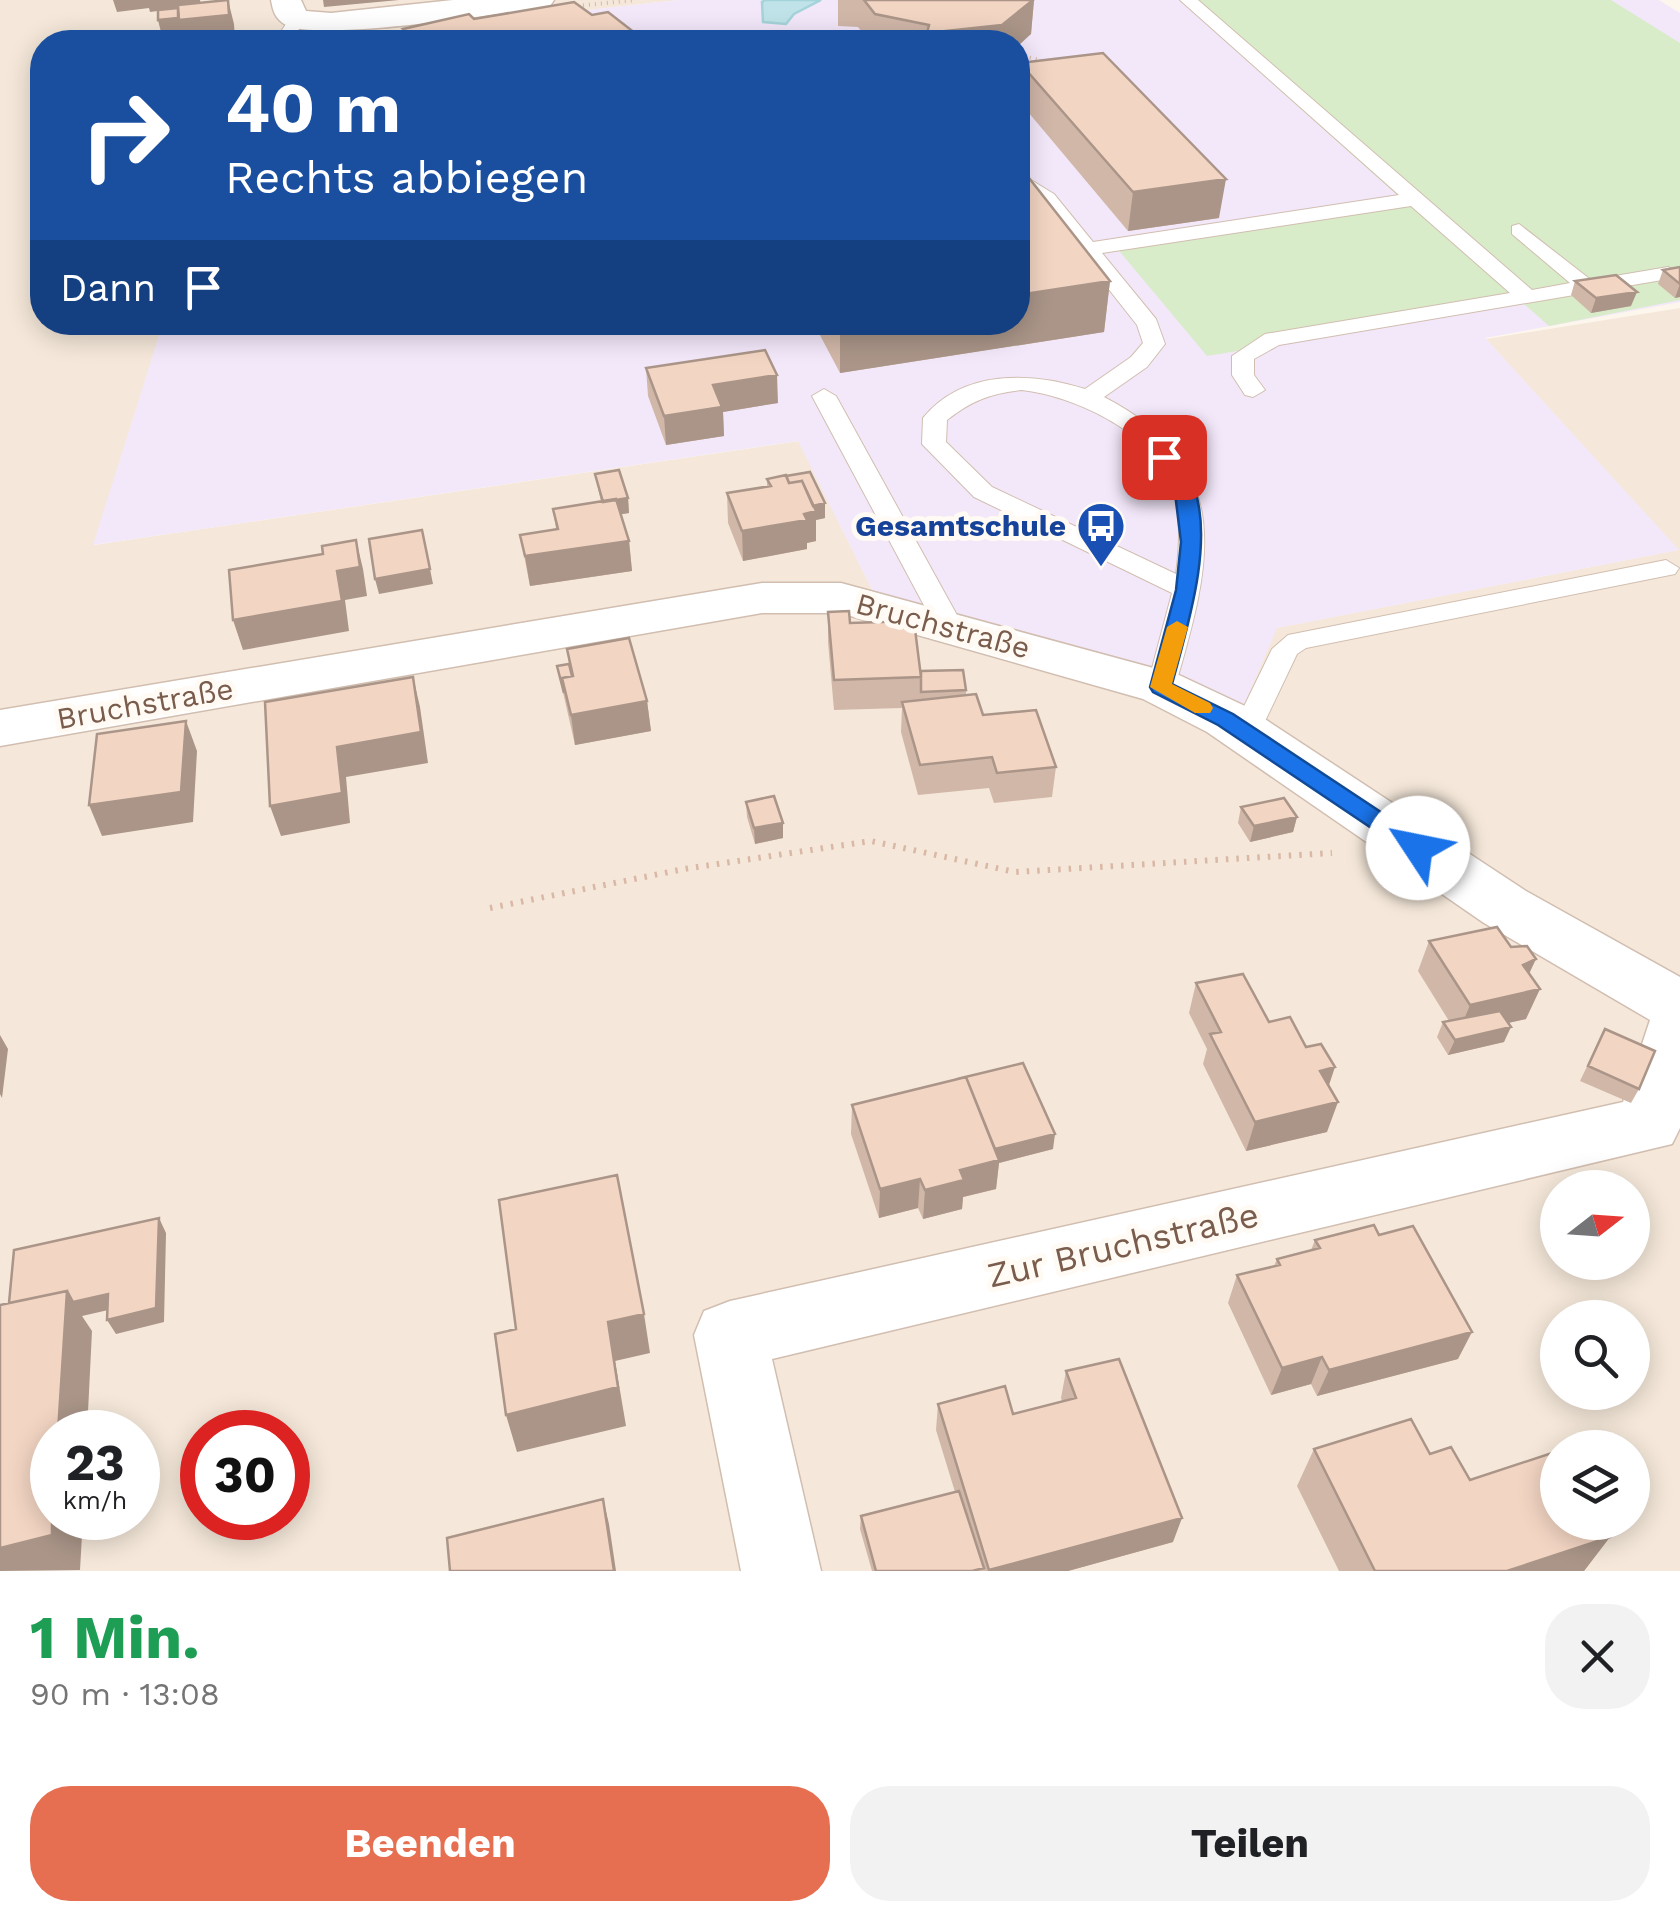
<!DOCTYPE html>
<html lang="de">
<head>
<meta charset="utf-8">
<style>
  :root { --surface:#fff; --page:#f2f2f2; --text:#202124; --muted:#757577; --accent:#e76f51 }
  body { margin:0; font-family:"Work Sans",sans-serif; background:var(--page); color:var(--text); height:100vh; display:flex; flex-direction:column; font-size:38px; white-space:nowrap }
  * { box-sizing:border-box; margin:0 }
  p { font-size:32px; color:var(--muted) }
  .icon { flex:none; width:55px; height:55px; fill:none; stroke:currentColor; stroke-width:2; stroke-linecap:round; stroke-linejoin:round }
  .map { position:relative; height:1571px; overflow:hidden }
  .panel { display:flex; flex-direction:column; background:var(--surface); flex:1 }
  .panel>* { flex:none }
  .top-card { position:absolute; left:30px; top:30px; width:1000px; height:305px; border-radius:40px; box-shadow:0 5px 25px #0003; background:#1a4fa0; color:#fff; overflow:hidden }
  .needle { width:65px; rotate:73deg }
  .controls { position:absolute; left:1540px; top:1170px; display:grid; gap:20px }
  .controls a { display:grid; place-items:center; width:110px; height:110px; border-radius:50%; background:var(--surface); box-shadow:0 5px 25px #0003; font-size:50px }
  .speed { position:absolute; left:30px; top:1410px; display:flex; gap:20px; font-size:50px; font-weight:700; text-align:center }
  .speed>* { display:grid; place-content:center; width:130px; height:130px; border-radius:50%; background:var(--surface); box-shadow:0 5px 25px #0003; line-height:1 }
  .speed small { font-size:25px; font-weight:400 }
  .speed .limit { border:15px solid #d22; background:#fff; color:#111 }
  .pin { position:absolute; display:grid; place-items:center; width:85px; height:85px; color:#fff; margin:-42px; border-radius:20px; box-shadow:0 5px 15px #0006 }
  .me { position:absolute; width:110px; margin:-55px; rotate:304deg; stroke-linejoin:round; filter:drop-shadow(0 0 8px #0008) }
  .turn { display:flex; align-items:center; gap:35px; height:210px; padding:0 30px; font-size:45px }
  .turn .icon { width:130px; height:130px; stroke-width:2.5 }
  .turn b { display:block; font-size:70px; line-height:85px }
  .then { display:flex; align-items:center; height:95px; padding:0 30px; background:#0003; gap:20px; font-size:38px }
  .round { display:grid; place-items:center; flex:none; width:105px; height:105px; border-radius:40px; background:var(--page) }
  .head { display:flex; align-items:center; justify-content:space-between; height:170px; padding:0 30px }
  h1 { font-size:60px; font-weight:700; line-height:75px; color:#1e9e55 }
  .button { display:flex; gap:20px; margin-top:auto; padding:20px 30px }
  .button a { flex:1; height:115px; border-radius:40px; background:var(--accent); color:#fff; font-size:40px; font-weight:700; line-height:115px; text-align:center }
  .button a+a { background:var(--page); color:var(--text) }
  .map>svg:first-child { display:block }
  .residential { fill:#f5e8da; fill-rule:evenodd }
  .education { fill:#f3e8fa }
  .green { fill:#d8ecc9 }
  .water { fill:#bfe3e8; stroke:#a5d3da; stroke-width:2.5 }
  .lines { fill:none; stroke-linecap:round; stroke-linejoin:round }
  .service-casing { stroke:#d1beb0; stroke-width:2 }
  .minor-casing { stroke:#d1beb0; stroke-width:3 }
  .path-far1 { stroke:#d9b8a5; stroke-width:4; stroke-dasharray:1 5; stroke-linecap:butt }
  .path { stroke:#d9b8a5; stroke-width:6; stroke-dasharray:2.5 8; stroke-linecap:butt }
  .service { fill:#fff; fill-rule:evenodd }
  .minor { fill:#fff; fill-rule:evenodd }
  .wall { fill:#d1b7a8 }
  .shaded-wall { fill:#aa9588 }
  .building { fill:#f3d5c3; stroke:#aa9588; stroke-width:2.5 }
  .route { fill:#1a73e8; stroke:#114b97; stroke-width:2.5 }
  .slow { fill:#f59e0b }
  .labels { text-anchor:middle; stroke-width:10; stroke-linejoin:round; paint-order:stroke }
  .transit-label { font-size:30px; font-weight:bold; fill:#164399; stroke:#fffaf3; text-anchor:end }
  .street-label { font-size:30px; fill:#7a5c4d; stroke:#fffaf3 }
  .near-street-label { font-size:35px; fill:#7a5c4d; stroke:#fffaf3 }
</style>
</head>
<body>
<div class="map">
<svg width="1680" height="1571" viewBox="0 0 1680 1571">
  <rect width="100%" height="100%" fill="#fdf6ec"/>
  <!-- residential -->
  <path class="residential" d="M0,0H678L336,38L297,36L292,42H42V322L163,323L94,545L799,441L880,606L1276,628L1678,550L1486,339L1680,308V1571H0ZM1558,1188H1632V1262H1558ZM1558,1318H1632V1392H1558ZM52,1432H138V1518H52ZM202,1432H288V1518H202ZM1558,1448H1632V1522H1558Z"/>
  <!-- education -->
  <path class="education" d="M678,0H1659L1680,13V302L1485,338L1679,550L1277,628L1237,721L880,606L798,441L93,545L163,323L1018,322V42H292L296,36L336,38Z"/>
  <!-- green -->
  <path class="green" d="M1179,0H1611L1680,43V300L1549,326L1524,304L1207,356L1110,240L1397,195Z"/>
  <!-- water -->
  <path class="water" d="M765,0H821L794,14L786,24L763,22L762,2Z"/>
  <g class="lines">
    <!-- service casing -->
    <g class="service-casing">
      <path id="service" d="M1180,0H1198L1532,290L1570,283L1512,234V226L1519,224L1591,280L1668,267L1679,273L1668,279L1279,345L1254,359V375L1265,390L1253,397L1245,395L1232,375V356L1265,334L1510,293L1411,206L1102,253L1156,319L1165,344L1147,367L1104,397C1239,467 1210,566 1175,687L1171,694H1151L1147,687L1172,593L974,497L922,444L923,418C963,369 1031,372 1085,389L1131,357L1143,343L1137,325L1040,202L1018,187V172L1054,194L1093,242L1399,195ZM1022,390C1073,396 1148,430 1170,481C1182,509 1180,545 1176,574L992,487L946,442L947,420C971,401 991,393 1022,390Z
        M292,15L306,19L290,42H274Z
        M824,389L836,396L963,626L959,632H939L935,626L812,396Z
        M1666,560L1679,568L1675,574L1306,648L1297,654L1256,740H1236L1231,733L1272,649L1288,635Z"/>
    </g>
    <!-- minor casing -->
    <g class="minor-casing">
      <path id="minor" d="M271,0H301L306,11L331,13L453,0H554L550,6L539,9C492,14 320,42 286,25C275,19 273,11 271,0Z
        M762,583H841L1179,675L1245,706L1526,891L1680,977V1128L1672,1144L772,1359L821,1571H741L694,1335L704,1311L730,1301L1623,1102L1650,1020L1484,923L1207,732L1143,699L840,613H762L0,746V710Z"/>
    </g>
    <!-- path-far1 -->
    <path class="path-far1" d="M577,6L636,0
      M1018,55L1040,60"/>
    <!-- path -->
    <path class="path" d="M490,908L684,869L871,841L1015,872L1332,853"/>
    <!-- service -->
    <use href="#service" class="service"/>
    <!-- minor -->
    <use href="#minor" class="minor"/>
  </g>
  <!-- wall -->
  <path class="wall" d="M838,0H1034L1031,34L1018,42H870L858,27L838,26Z
    M592,15L636,42H405L403,29L474,19Z
    M1020,63L1219,218L1128,231L1018,100Z
    M1680,267V297L1675,298L1658,284L1663,270Z
    M1110,281L1104,332L840,373L813,322H1018Z
    M1575,281L1631,306L1591,313L1571,295Z
    M646,368L778,403L723,412L724,436L666,445L648,396Z
    M595,474L628,498L629,513L621,514L629,541L632,571L530,586L520,535L556,529L553,509L601,502Z
    M767,479L825,518L816,520V541L807,543V549L743,561L728,523L727,493L767,487Z
    M828,612L850,623L921,671L966,690V695L983,715L1056,767L1052,797L994,803L989,788L918,795L901,732L902,708L834,710L828,642Z
    M567,649L647,701L651,731L575,745L557,666L569,664Z
    M746,802L783,823V838L755,844L747,817Z
    M1241,807L1297,817L1293,832L1250,842L1238,823Z
    M1429,941L1529,974L1526,1019L1508,1023L1504,1042L1448,1055L1437,1037L1443,1022L1449,1021L1418,971Z
    M1196,983L1269,1022L1306,1047L1328,1086L1327,1132L1246,1151L1203,1064L1207,1049L1189,1013Z
    M1605,1029L1639,1089L1631,1103L1580,1081Z
    M852,1105L1053,1149L999,1163L996,1189L963,1197L962,1209L923,1219L918,1208L879,1218L851,1134Z
    M1379,1235L1458,1359L1317,1396L1311,1384L1271,1395L1228,1303L1237,1275L1274,1266L1277,1259L1311,1250L1315,1240Z
    M1066,1371L1173,1542L1068,1571H872L860,1529L861,1516L955,1492L936,1430L938,1404L1013,1414L1062,1401L1061,1398Z
    M1314,1449L1430,1454L1470,1480L1610,1537L1584,1571H1339L1297,1486Z"/>
  <!-- shaded-wall -->
  <path class="shaded-wall" d="M113,0H200L201,5L150,12L149,8L117,12Z
    M228,0L234,24L235,40L208,42H184L181,30L161,32L158,20Z
    M323,0H399L324,7Z
    M1034,0L1031,34L1018,46V42H926L927,33Z
    M635,33L636,42H600L615,35Z
    M1226,179L1219,218L1128,231L1133,192Z
    M1110,281L1104,332L840,373V322H1018V295Z
    M1680,284V297L1675,298Z
    M1637,292L1631,306L1591,313L1596,298Z
    M777,375L778,403L723,412L724,436L666,445L664,416L713,385Z
    M628,498L629,513L605,517L603,502Z
    M825,503V518L816,520V541L807,543V549L743,561L742,531L804,514L807,507Z
    M356,540L363,569L367,596L345,600L349,631L243,650L233,620L337,571Z
    M629,541L632,571L530,586L525,556Z
    M430,569L433,584L379,594L375,579Z
    M413,677L420,707L428,763L346,777L350,823L281,836L270,806Z
    M647,701L651,731L575,745L571,715Z
    M186,721L197,751L193,822L102,836L89,805Z
    M1297,817L1293,832L1250,842L1254,826Z
    M783,823V838L755,844L754,828Z
    M1536,959L1522,989L1523,965Z
    M1540,989L1526,1019L1458,1034L1470,1005Z
    M1511,1027L1504,1042L1448,1055L1455,1040Z
    M0,1035L8,1049L2,1098L0,1094Z
    M1335,1067L1325,1097L1320,1071Z
    M1338,1102L1327,1132L1246,1151L1255,1122Z
    M1055,1134L1053,1149L999,1163L996,1189L963,1197L962,1209L923,1219L925,1190L989,1151Z
    M920,1179L918,1208L879,1218L880,1189Z
    M159,1218L166,1233L164,1322L116,1334L107,1320Z
    M67,1291L108,1294L117,1308L82,1316L92,1331L87,1432H58Z
    M644,1314L650,1353L615,1361L626,1426L517,1452L506,1415L608,1322Z
    M1472,1332L1458,1359L1317,1396L1329,1370Z
    M1322,1357L1311,1384L1271,1395L1282,1368Z
    M603,1499L609,1524L616,1571H614Z
    M53,1518H83L80,1570L0,1571V1548Z
    M1182,1518L1173,1542L1068,1571H989V1570Z
    M1610,1537L1584,1571H1507Z"/>
  <!-- building -->
  <path class="building" d="M228,0L229,15L179,20L178,5Z
    M864,0H1033L1002,25L927,33L929,25L875,14Z
    M574,2L592,15L608,12L635,33L615,35L618,41L601,42H418L403,29L469,14L474,19Z
    M178,8V18L158,20V10Z
    M1103,53L1226,179L1133,192L1020,63Z
    M1018,164L1110,281L1018,295Z
    M1680,267V284L1663,270Z
    M1616,275L1637,292L1596,298L1575,281Z
    M765,350L777,375L713,385L722,407L664,416L646,368Z
    M619,470L628,498L603,502L595,474Z
    M810,472L825,503L813,506L802,481L789,483L786,476Z
    M786,475L789,483L802,481L816,511L804,514L807,520L742,531L727,493L771,486L767,479Z
    M616,499L629,541L525,556L520,535L558,529L553,509Z
    M422,530L430,569L375,579L369,539Z
    M356,540L360,567L337,571L342,601L233,620L229,570L323,554L322,546Z
    M849,611L850,623L914,621L921,677L834,680L828,612Z
    M629,638L647,701L571,715L562,678L573,676L567,649Z
    M569,664L572,676L562,678L564,693L557,666Z
    M963,670L966,690L921,692V671Z
    M413,677L421,732L337,747L342,793L270,806L265,702Z
    M976,694L983,715L1036,710L1056,767L997,773L992,757L920,765L902,702Z
    M186,721L181,792L89,805L97,734Z
    M774,796L783,823L754,828L746,802Z
    M1284,798L1297,817L1254,826L1241,807Z
    M1497,927L1511,947L1527,946L1536,959L1523,965L1540,989L1470,1005L1429,941Z
    M1243,974L1269,1022L1290,1017L1306,1047L1321,1044L1335,1067L1320,1071L1338,1102L1255,1122L1210,1034L1221,1032L1196,983Z
    M1500,1011L1511,1027L1455,1040L1443,1022Z
    M1605,1029L1655,1051L1639,1089L1588,1066Z
    M1023,1063L1055,1134L995,1149L966,1077L957,1079Z
    M966,1077L999,1160L960,1170L964,1180L925,1190L920,1179L880,1189L852,1105Z
    M617,1175L644,1314L608,1322L618,1387L506,1415L495,1334L516,1329L499,1200Z
    M159,1218L156,1308L107,1320L108,1294L73,1302L67,1291L9,1303L14,1250Z
    M1374,1225L1379,1235L1413,1226L1472,1332L1329,1370L1322,1357L1282,1368L1237,1275L1280,1265L1277,1259L1320,1248L1315,1240Z
    M67,1291L58,1432H52V1535L0,1548V1305Z
    M1119,1359L1182,1518L989,1570L938,1404L1005,1386L1013,1414L1076,1398L1066,1371Z
    M1411,1419L1430,1454L1451,1447L1470,1480L1558,1451V1522H1602L1610,1537L1507,1571H1375L1314,1449Z
    M959,1491L984,1568L972,1571H876L861,1516Z
    M603,1499L614,1571H450L447,1538Z"/>
  <!-- route -->
  <path class="route" d="M1164,451L1171,453C1178,463 1189,474 1193,485C1215,541 1187,628 1172,684L1233,714L1426,842L1430,848L1426,854H1410L1218,725L1153,692L1150,687L1176,590L1181,542L1174,485L1155,457Z"/>
  <!-- slow -->
  <path class="slow" d="M1177,621L1188,627L1172,684L1210,703L1213,708L1210,713H1195L1150,687L1167,627Z"/>
  <!-- icons -->
  <defs>
    <g id="bus-pin" transform="scale(2.5)"><path d="M0 17L-7.5 6A9.5 9.5 0 1 1 7.5 6Z" fill="#1a4fb4" stroke="#fffaf3"/><path d="M-5-6H5V4H4V6H2V4H-2V6H-4V4H-5ZM-3.5-4V0h7V-4ZM-3.5 1.2v1.5H-2V1.2ZM2 1.2v1.5H3.5V1.2Z" fill="#fff"/></g>
  </defs>
  <g fill-rule="evenodd">
    <use href="#bus-pin" x="1101" y="526"/>
  </g>
  <g class="labels">
    <!-- transit labels -->
    <g class="transit-label">
      <text x="1066" y="536">Gesamtschule</text>
    </g>
    <!-- street labels -->
    <g class="street-label">
      <text transform="translate(943 626) rotate(15)" y="10">Bruchstraße</text>
      <text transform="translate(145 704) rotate(-10)" y="10">Bruchstraße</text>
    </g>
    <!-- near-street labels -->
    <g class="near-street-label">
      <text transform="translate(1123 1245) rotate(-13)" y="12">Zur Bruchstraße</text>
    </g>
  </g>
</svg>
<div class="controls">
<a><svg class="needle" viewBox="-14 -14 28 28"><path d="M0-13l5 13h-10z" fill="#e53935"/><path d="M0 13l5-13h-10z" fill="#757577"/></svg></a>
<a><svg class="icon" aria-label="search" viewBox="0 0 24 24"><circle cx="10" cy="10" r="6"/><path d="M15 15l6 6"/></svg></a>
<a><svg class="icon" aria-label="layers" viewBox="0 0 24 24"><path d="M12 4l9 5-9 5-9-5zM3 14l9 5 9-5"/></svg></a>
</div>
<div class="speed"><div>23<small>km/h</small></div><div class="limit">30</div></div>
<div class="pin" style="left:1164px;top:457px;background:#d93025"><svg class="icon" aria-label="arrive" viewBox="0 0 24 24"><path d="M6 21V4h12l-3 4 3 4H6"/></svg></div>
<svg class="me" style="left:1418px;top:848px" viewBox="-20 -20 40 40"><circle r="19" fill="#fff"/><path d="M0-13L10 11 0 6-10 11z" fill="#1a73e8"/></svg>
<div class="top-card">
<div class="turn"><svg class="icon" aria-label="right" viewBox="0 0 24 24"><path d="M7 20v-9h11M14 6l5 5-5 5"/></svg><div><b>40 m</b>Rechts abbiegen</div></div>
<div class="then">Dann<svg class="icon" aria-label="arrive" viewBox="0 0 24 24"><path d="M6 21V4h12l-3 4 3 4H6"/></svg></div>
</div>
</div>
<section class="panel">
<div class="head"><div><h1>1 Min.</h1><p>90 m · 13:08</p></div><a class="round"><svg class="icon" aria-label="close" viewBox="0 0 24 24"><path d="M6 6l12 12M18 6L6 18"/></svg></a></div>
<div class="button"><a>Beenden</a><a>Teilen</a></div>
</section>
</body>
</html>
